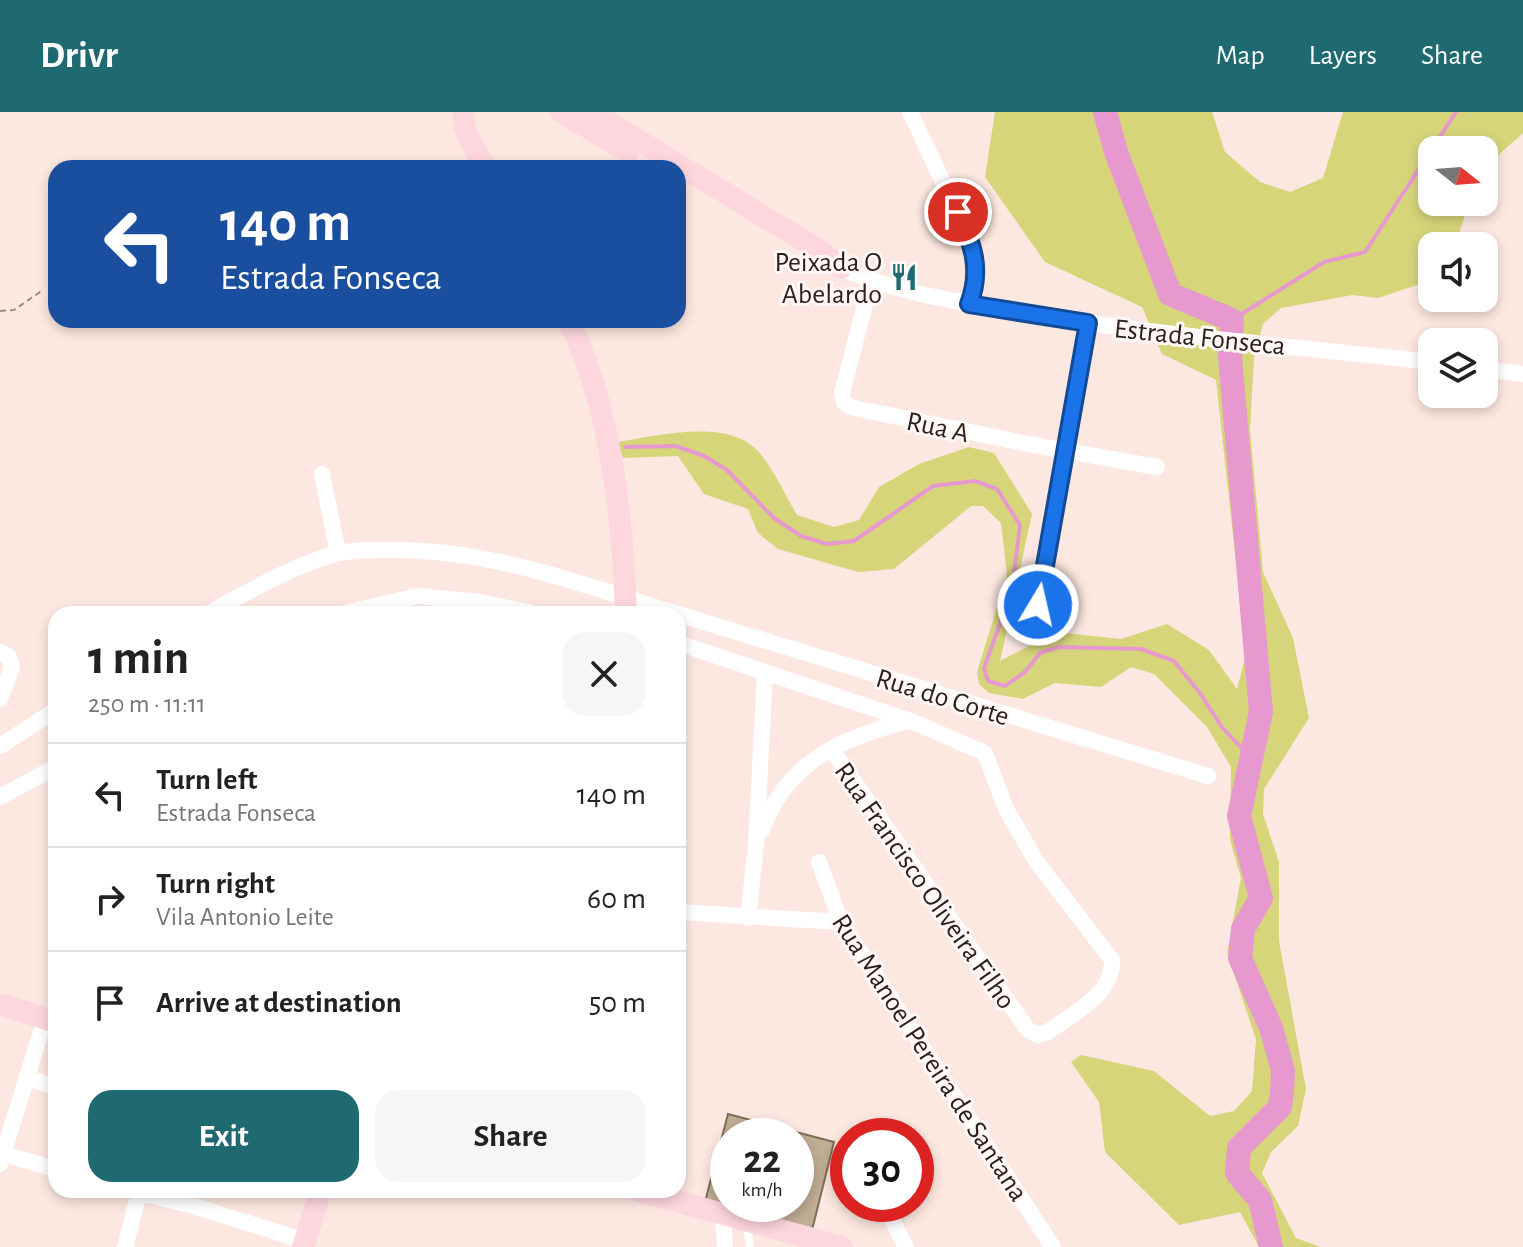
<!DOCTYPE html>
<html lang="en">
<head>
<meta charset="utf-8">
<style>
  :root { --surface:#fff; --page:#f6f6f6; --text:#222; --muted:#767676; --line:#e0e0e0; --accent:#1e6a70 }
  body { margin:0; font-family:"Alegreya Sans",sans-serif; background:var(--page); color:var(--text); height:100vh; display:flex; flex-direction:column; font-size:30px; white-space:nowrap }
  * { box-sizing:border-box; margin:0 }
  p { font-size:26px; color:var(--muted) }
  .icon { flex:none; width:44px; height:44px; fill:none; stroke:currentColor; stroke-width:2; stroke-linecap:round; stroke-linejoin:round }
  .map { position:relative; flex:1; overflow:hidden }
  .sheet { position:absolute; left:48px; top:494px; width:638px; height:592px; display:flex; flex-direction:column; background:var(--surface); border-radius:24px; box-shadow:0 4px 12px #0003 }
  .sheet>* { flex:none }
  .banner { position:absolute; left:48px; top:48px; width:638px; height:168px; border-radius:24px; box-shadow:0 4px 12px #0003; background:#1a4fa0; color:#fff; overflow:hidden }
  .needle { width:52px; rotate:107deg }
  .fabs { position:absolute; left:1418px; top:24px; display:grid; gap:16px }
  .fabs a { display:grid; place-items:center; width:80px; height:80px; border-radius:16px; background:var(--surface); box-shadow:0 4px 12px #0003; font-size:40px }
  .speed { position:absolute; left:710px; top:1006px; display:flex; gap:16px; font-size:40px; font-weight:700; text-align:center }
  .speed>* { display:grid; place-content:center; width:104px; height:104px; border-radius:50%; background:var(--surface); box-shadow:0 4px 12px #0003; line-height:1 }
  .speed small { font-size:20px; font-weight:400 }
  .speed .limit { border:12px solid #d22; background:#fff; color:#111 }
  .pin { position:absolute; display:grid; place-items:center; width:68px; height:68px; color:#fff; margin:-34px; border:4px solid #fff; border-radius:50%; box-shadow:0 2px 8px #0007 }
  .me { position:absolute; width:88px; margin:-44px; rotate:9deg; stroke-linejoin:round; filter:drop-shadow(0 0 6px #0008) }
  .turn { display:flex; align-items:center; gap:28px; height:168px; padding:0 40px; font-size:36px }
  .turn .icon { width:104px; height:104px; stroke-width:2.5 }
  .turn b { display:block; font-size:56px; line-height:68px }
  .round { display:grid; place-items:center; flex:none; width:84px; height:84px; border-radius:24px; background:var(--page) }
  .head { display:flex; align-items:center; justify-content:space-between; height:136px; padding:0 40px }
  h1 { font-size:48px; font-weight:700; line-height:60px }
  .button { display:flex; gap:16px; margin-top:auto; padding:16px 40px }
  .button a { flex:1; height:92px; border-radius:24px; background:var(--accent); color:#fff; font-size:32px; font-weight:700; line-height:92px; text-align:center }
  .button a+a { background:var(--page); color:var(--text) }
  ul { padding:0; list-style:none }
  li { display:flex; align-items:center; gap:24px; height:104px; padding:0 40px; border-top:2px solid var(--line) }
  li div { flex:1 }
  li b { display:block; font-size:30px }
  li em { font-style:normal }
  header { display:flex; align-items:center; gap:48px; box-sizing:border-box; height:112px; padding:0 40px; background:var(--accent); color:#fff }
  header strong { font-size:38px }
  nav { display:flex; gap:44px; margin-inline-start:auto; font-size:28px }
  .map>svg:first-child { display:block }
  .green { fill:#d7d57a }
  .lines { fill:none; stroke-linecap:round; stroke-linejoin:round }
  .stream { stroke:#e799cf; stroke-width:4 }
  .river { stroke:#e799cf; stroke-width:24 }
  .building { fill:#bfad94; stroke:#7f6e57; stroke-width:2; fill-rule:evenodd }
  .path { stroke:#9c8c85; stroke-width:2; stroke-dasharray:6 4; stroke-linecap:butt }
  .lane { stroke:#fff; stroke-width:8 }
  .street { stroke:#fff; stroke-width:16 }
  .secondary { stroke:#fed7de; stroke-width:22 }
  .route-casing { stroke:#114b97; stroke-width:20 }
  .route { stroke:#1a73e8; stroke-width:14 }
  .labels { text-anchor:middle; stroke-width:6; stroke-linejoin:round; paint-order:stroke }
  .poi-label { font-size:28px; fill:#2c201b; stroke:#fff8f6; text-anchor:end }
  .street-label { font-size:28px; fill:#2c201b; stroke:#fff8f6 }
</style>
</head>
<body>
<header>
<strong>Drivr</strong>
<nav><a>Map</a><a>Layers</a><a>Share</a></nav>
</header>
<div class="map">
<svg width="1523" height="1135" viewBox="0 0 1523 1135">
  <rect width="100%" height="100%" fill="#fce8e0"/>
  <!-- green -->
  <path class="green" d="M995,0H1212L1225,40L1260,70L1290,80L1323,66L1343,0H1523V21L1484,56V38H1432V90H1469L1455,134H1432V162L1426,170L1378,186L1353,183L1281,196L1263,212L1254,246L1250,317L1263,460L1293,526L1309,606L1264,677L1263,702L1279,750V829L1306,977L1298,1014L1271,1040L1262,1061L1296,1126L1321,1135H1259L1240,1100L1179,1113L1105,1040L1099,990L1071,950L1081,943L1154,959L1210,1004L1234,999L1252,979L1256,927L1227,841L1241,766L1230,728L1231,655L1207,615L1154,562L1131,555L1101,575L1055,571L1023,587L989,581L979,572L977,560L1007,463L1001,411L983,394H971L894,457L858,460L778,437L758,421L748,397L704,382L678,344L623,346L617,330C657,324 728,305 759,340C774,358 785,383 797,403L834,415L859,408L879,375L919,352L969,335L994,341L1032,402L1000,549L1056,520L1121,527L1167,512L1209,538L1237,577L1246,542L1216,268L1162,242L1142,195L1045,150L985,65Z"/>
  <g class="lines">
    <!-- stream -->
    <path class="stream" d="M1232,208L1324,150L1365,140L1456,0
      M625,335L676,334L704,344L727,358L774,406L801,424L827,432L854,429L933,374L975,369L997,377L1020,413L1012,478L984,556L988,569L1005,574L1025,560L1040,541L1059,535L1141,537L1174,549L1200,581L1221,614L1252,647"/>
    <!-- river -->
    <path class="river" d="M1105,0L1116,40L1170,182L1232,208L1230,245L1261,600L1239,704L1261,786L1243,817L1240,846L1271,916L1283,958L1282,979L1280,995L1239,1036L1237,1061L1260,1088L1271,1135"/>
  </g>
  <!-- building -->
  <path class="building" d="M728,1002L834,1030L812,1118L705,1090ZM728,1024H796V1092H728Z"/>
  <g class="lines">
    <!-- path -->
    <path class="path" d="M0,199L14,198L43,178"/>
    <!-- lane -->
    <path class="lane" d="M747,1112L750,1135"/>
    <!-- street -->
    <path class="street" d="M910,0L971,129L976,173L969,192
      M841,156C902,183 966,191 1031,202C1164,224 1298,235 1432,250
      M871,169L842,281L844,290L850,295L1028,332L1157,355
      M1484,257L1523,262
      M322,362L338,441
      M1038,493L1088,211
      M208,502C249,479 291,454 336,442C355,437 378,438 397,438C496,439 584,473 677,502
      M341,502L418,484L480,490L536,502
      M678,502L1208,664
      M678,531L911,609L985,641L1006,697L1036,749L1112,848C1114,882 1073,901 1048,920L1038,923L1028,918L832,638
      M0,540L8,544L12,555L0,587
      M0,634L56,598
      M0,685L56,655
      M762,718C787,649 843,625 909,609
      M819,750L841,810L1053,1135
      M678,800L841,810
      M748,806L756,732L765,562
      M27,966L56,975
      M3,1042L56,1057
      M0,1052L45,907
      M130,1078L197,1095L305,1129
      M884,1092L906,1135
      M723,1104L725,1135
      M125,1135L139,1081"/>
    <!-- secondary -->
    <path class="secondary" d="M464,0C461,20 476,39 486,56
      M561,0L628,40
      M592,0L822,140L841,156
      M568,208C611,292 623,410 626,502
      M0,892L56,910
      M636,1078L842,1135
      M303,1135L321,1078"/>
  </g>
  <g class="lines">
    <!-- route casing -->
    <g class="route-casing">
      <path id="route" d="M958,100C973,132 982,158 969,192L1088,211L1038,493"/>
    </g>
    <!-- route -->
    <use href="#route" class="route"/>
  </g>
  <!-- icons -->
  <defs>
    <g id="restaurant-bare" transform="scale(2.16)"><path d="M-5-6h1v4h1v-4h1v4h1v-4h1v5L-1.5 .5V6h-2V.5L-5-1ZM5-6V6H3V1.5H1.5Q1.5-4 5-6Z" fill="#1e6a70" stroke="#fff8f6" stroke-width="2.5" paint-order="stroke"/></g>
  </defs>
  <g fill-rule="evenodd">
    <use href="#restaurant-bare" x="904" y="165"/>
  </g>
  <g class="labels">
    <!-- poi labels -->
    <g class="poi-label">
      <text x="882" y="159">Peixada O<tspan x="882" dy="32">Abelardo</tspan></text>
    </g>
    <!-- street labels -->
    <g class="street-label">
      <text transform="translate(1200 224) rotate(6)" y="10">Estrada Fonseca</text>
      <text transform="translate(938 314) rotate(12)" y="10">Rua A</text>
      <text transform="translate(943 584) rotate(17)" y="10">Rua do Corte</text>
      <text transform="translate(926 773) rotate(55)" y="10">Rua Francisco Oliveira Filho</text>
      <text transform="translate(931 945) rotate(57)" y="10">Rua Manoel Pereira de Santana</text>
    </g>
  </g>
</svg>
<div class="fabs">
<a><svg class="needle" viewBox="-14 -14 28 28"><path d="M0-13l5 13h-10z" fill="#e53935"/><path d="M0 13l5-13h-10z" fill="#767676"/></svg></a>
<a><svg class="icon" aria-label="sound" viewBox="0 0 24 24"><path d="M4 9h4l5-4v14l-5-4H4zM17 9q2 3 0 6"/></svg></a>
<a><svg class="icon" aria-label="layers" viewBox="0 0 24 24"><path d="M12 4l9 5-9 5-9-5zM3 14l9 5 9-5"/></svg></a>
</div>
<div class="speed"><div>22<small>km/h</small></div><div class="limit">30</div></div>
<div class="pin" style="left:958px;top:100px;background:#d93025"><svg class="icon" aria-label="arrive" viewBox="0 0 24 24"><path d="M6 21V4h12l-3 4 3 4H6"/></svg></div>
<svg class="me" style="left:1038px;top:493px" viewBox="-20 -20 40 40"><circle r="17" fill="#1a73e8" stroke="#fff" stroke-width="3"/><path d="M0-11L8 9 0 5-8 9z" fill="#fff"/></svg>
<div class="banner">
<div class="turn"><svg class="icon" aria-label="left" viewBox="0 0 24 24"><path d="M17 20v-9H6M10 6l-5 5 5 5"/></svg><div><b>140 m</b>Estrada Fonseca</div></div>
</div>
<section class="sheet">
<div class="head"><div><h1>1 min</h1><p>250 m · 11:11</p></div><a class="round"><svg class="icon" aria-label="close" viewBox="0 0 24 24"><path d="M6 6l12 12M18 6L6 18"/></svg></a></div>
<ul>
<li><svg class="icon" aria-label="left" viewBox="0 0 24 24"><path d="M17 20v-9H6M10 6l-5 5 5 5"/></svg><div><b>Turn left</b><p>Estrada Fonseca</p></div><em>140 m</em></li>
<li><svg class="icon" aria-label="right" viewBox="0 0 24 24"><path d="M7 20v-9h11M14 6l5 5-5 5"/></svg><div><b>Turn right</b><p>Vila Antonio Leite</p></div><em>60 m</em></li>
<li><svg class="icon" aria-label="arrive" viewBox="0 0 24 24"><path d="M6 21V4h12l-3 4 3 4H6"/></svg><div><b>Arrive at destination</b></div><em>50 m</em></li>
</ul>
<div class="button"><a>Exit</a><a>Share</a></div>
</section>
</div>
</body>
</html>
